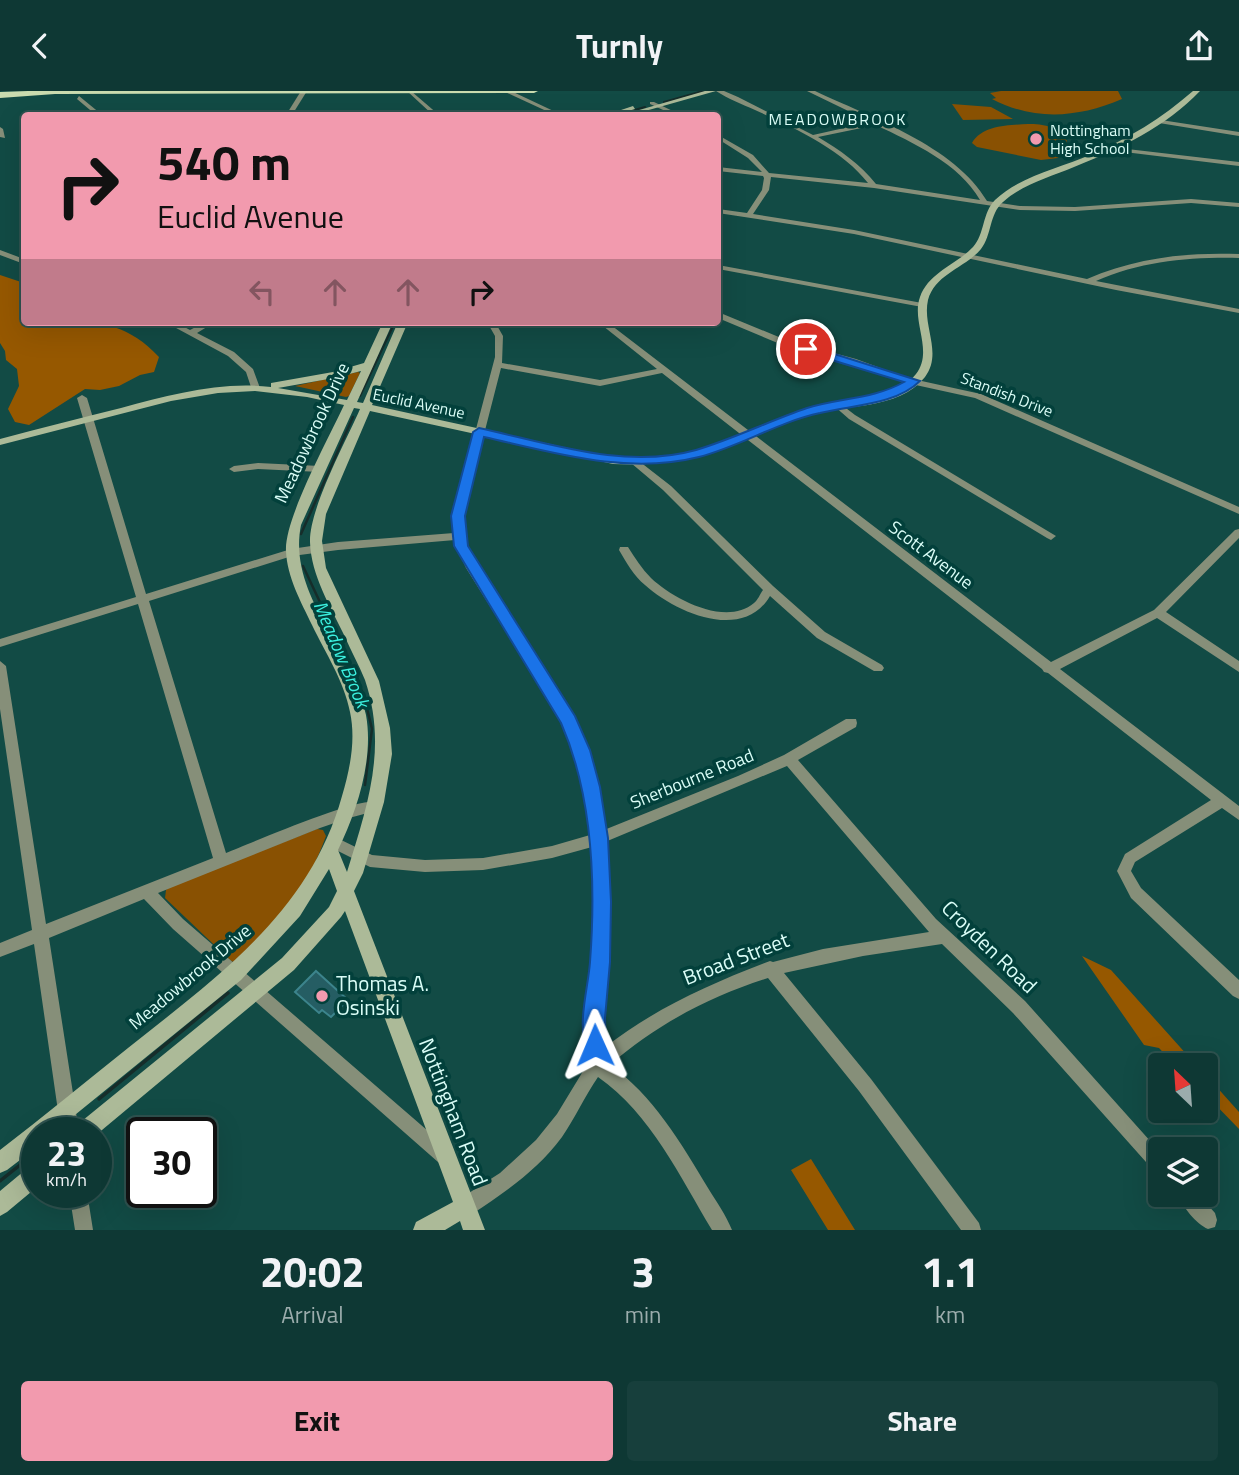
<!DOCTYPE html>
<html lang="en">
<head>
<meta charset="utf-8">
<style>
  :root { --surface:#0e3834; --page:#173f3c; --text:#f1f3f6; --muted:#9bacac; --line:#2e524f; --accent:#f29aae }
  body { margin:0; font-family:"Titillium Web",sans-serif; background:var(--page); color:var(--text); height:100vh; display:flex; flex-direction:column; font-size:26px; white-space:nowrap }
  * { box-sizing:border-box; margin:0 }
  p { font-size:23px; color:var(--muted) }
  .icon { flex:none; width:38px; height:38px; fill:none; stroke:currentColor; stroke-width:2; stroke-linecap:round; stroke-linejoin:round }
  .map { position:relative; height:1139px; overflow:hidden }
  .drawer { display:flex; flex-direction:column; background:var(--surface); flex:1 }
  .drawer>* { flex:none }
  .top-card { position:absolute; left:21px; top:21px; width:700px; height:214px; border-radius:7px; box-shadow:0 7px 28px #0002,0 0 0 2px var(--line); background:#f29aae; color:#111; overflow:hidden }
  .needle { width:46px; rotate:335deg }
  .fabs { position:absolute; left:1148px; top:962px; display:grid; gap:14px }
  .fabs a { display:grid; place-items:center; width:70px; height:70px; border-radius:7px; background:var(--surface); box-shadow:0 7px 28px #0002,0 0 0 2px var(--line); font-size:35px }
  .speed { position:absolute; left:21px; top:1026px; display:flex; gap:14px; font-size:35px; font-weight:700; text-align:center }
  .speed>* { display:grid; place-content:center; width:91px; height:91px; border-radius:50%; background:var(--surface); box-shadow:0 7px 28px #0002,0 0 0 2px var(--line); line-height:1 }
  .speed small { font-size:18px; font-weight:400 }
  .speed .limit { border:4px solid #111; border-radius:10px; background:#fff; color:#111 }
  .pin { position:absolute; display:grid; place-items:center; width:60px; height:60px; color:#fff; margin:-30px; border:4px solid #fff; border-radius:50%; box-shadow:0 2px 7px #0007 }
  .me { position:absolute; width:77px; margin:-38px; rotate:359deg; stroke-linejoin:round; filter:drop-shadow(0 0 5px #0008) }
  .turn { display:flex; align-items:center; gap:24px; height:147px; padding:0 21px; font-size:32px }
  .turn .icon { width:91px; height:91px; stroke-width:2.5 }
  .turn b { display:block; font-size:49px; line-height:60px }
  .lanes { display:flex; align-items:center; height:66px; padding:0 21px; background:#0003; justify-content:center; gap:35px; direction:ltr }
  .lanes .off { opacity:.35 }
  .eta { display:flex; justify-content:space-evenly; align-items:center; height:119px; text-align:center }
  .eta b { font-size:42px; font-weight:700; line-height:49px }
  .button { display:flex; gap:14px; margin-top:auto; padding:14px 21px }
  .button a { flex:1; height:80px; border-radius:7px; background:var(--accent); color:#111; font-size:28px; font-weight:700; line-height:80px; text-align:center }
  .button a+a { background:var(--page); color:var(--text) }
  header { display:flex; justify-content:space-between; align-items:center; height:91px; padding:0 21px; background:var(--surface); font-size:32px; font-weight:700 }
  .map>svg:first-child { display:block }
  .green { fill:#895102 }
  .forest { fill:#965800 }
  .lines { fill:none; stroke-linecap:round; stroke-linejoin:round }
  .stream-far2 { stroke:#162d2a; stroke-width:2 }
  .stream-far1 { stroke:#162d2a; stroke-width:2.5 }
  .stream { stroke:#162d2a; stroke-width:3.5 }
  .building { fill:#255d63; stroke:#3c848c; stroke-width:2 }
  .street { fill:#868f79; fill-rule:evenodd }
  .secondary { fill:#acba98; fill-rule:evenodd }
  .primary { fill:#cadbaf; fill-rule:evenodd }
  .route { fill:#1a73e8; stroke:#114b97; stroke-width:2 }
  .poi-dot { fill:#f29aae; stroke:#02403b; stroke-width:2.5 }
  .labels { text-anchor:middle; stroke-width:7; stroke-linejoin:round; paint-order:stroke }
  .far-neighbourhood-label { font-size:16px; letter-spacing:2px; fill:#dafdf7; stroke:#02403b }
  .far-poi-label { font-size:16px; fill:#dafdf7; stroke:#02403b; text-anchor:start }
  .far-street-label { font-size:16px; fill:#dafdf7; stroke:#02403b }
  .street-label { font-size:18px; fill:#dafdf7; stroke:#02403b }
  .water-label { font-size:19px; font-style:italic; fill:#3bf0df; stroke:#02403b }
  .near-street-label { font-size:21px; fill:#dafdf7; stroke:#02403b }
  .near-poi-label { font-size:21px; fill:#dafdf7; stroke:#02403b; text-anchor:start }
</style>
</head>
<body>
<header><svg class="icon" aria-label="back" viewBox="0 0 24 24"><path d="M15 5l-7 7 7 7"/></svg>Turnly<svg class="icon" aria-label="share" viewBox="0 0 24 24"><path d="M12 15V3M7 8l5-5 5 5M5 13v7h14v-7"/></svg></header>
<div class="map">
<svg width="1239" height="1139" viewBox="0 0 1239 1139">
  <rect width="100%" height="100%" fill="#124b45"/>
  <!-- green -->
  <path class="green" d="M1001,0H1118L1122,8C1078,27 1034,30 992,8L996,7L990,2Z
    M952,13L991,16L1013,28L963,29Z
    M1028,33C1044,33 1057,35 1067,50L1058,67L1041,69L977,56L972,52C982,34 1010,34 1028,33Z
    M358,281L360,282L349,305L346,306L295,295Z
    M317,738L323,739L326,745C306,801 281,824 242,867L233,871L230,869L165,807L166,799L171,795Z"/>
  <!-- forest -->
  <path class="forest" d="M0,184L24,192V231C79,231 118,222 159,266L154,281L140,284L119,295L100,299L85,298L29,334L15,331L8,318L19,295L17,278L6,269L5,260L0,252Z
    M1082,865L1111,879L1197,975H1176L1159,957L1144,954Z
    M1206,984L1239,1021V1038L1206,1004Z
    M811,1068L855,1139H828L791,1079Z"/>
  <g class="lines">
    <!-- stream-far2 -->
    <path class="stream-far2" d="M664,11L703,0
      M617,24L645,16
      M360,305L395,231"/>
    <!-- stream-far1 -->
    <path class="stream-far1" d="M301,443L353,326
      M303,475L364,605L372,638L365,694"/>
    <!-- stream -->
    <path class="stream" d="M99,1008L228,902
      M0,1090L30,1066"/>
  </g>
  <!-- building -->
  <path class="building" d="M316,880L348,909L331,926L322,919L319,922L295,901Z"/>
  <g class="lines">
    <!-- street -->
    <path class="street" d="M301,0H307L292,24H286Z
      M407,0H411L439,24H433Z
      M503,0H511L562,24H555Z
      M716,0H724L738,6L813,44L871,31L807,0H815C870,26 955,55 987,110L1020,115L1075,116L1191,108L1239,112V116L1191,112L1075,120L1020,119L874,97L771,86L769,99L753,123L854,139L1087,188C1136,167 1186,161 1239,163V167C1190,166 1142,170 1096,190L1239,218V222L1116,199L854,143L718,122V118L747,122L762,99L764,87L763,85L718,80V76L762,81L748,67L718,48V44L753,64L769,82L868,92C843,59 793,36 755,19C742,13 728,8 716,0ZM876,34C913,52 959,72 980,109L876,93C860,73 840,59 818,46Z
      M79,5L101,23L102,24H96L77,8Z
      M650,11H654L681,24H674L650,13Z
      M1161,29L1239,41V45L1159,32Z
      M0,36L3,38L5,47L0,46Z
      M1110,56L1239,71V75L1108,59L1107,58Z
      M0,159L24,168V173L0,164Z
      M718,174L922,212L926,214L922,216L718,178Z
      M718,221L786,249L856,268L908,287L981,303L1239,416V423L975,307L902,291L850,272L780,253L718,227Z
      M165,231H175L190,239L205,231H215L197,242L234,261L253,278L260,297L258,299H252L246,281L228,265Z
      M487,231H495L503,245L502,272L600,289L657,278L598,231H607L1051,571L1154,519L1235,439L1239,438V447L1166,521L1239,570V581L1157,527L1060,578L1239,715V729L1222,717L1135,771L1131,780L1141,797L1239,889V908L1233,905L1131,807L1117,780L1125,763L1211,709L1048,582L1044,581L1042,578L662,282L600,295L501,277L463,425L466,455L477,477L575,630L589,659L598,696L604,739L738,685L784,664L846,628H856L857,632L856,636L798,669L936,828L1025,910L1160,1061V1083L1154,1080L1013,922L942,853L863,865L784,882L871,988L979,1132L981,1139H961L859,1000L768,887C711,905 655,934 610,974C653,1004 681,1052 708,1097C716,1110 726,1124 732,1139H712C680,1086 651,1023 598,986C585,1005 575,1027 562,1046C538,1079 505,1101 472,1123L465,1125L458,1123L456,1116L458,1109L500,1082L536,1049L557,1023L588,972L586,927L592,871L594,811L592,756L552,767L483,779L425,781L370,776L330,756L328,752L330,748L335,746L372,764L425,769L483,767L552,755L590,744C585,705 580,669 563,632L466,477L456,455L455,449L338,459L292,465L149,510L226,762C252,752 358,705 379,711L381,715L379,719L349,727L320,737L158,802L183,828L450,1059L453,1065L450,1071L444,1074L438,1071L173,838L144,808L49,847L79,1041H61L34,853L0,866V852L32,839L0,618V570L6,575L46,833L213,767L138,513L0,556V548L136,506L77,307L82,304L87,307L146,503L291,458L338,451L454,442L453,425L495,266V245ZM787,675L929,841L823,858L773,871L770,870C710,893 657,916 604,957C602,925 606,901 608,870C610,831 610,790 605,751Z
      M838,311L855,324L1056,445L1051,449L1047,447L849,328L833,314Z
      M635,367L671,395L773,495L825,541L882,574L884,577L882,580H874L817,547L770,505C743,551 676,522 645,494C634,485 626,471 619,459L620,456H628C635,467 642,478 651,487C673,508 726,536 754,512C758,509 760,503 763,499L663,399L631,372L630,370Z
      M258,372L320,375L325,378L320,381L258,378L234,381L229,378L234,375Z
      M69,1101H87L93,1139H75Z
      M1178,1104H1199L1215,1122L1217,1129L1215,1136L1208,1138C1196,1133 1183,1116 1178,1104Z"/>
    <!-- secondary -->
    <path class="secondary" d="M705,0H716L631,24H622Z
      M1193,0H1200C1166,36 1119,58 1074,76C1050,86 1023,93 1003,111C989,123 992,144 981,158C965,177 935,183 928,209C922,235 943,262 925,286C898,320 843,313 806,324C776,334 748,349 717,360C683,371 649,375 613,373L370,320L326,423L322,450L326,477L379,590L390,637L392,663L384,711L363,782L354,800L485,1139H463L460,1130L445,1139H413L416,1131L453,1111L345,820L341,826L294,879L96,1044V1041H74L77,1034L282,867L329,816L337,800L329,778L300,825L241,889L54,1041H37V1056L7,1079L0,1082V1059C43,1026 85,991 128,957C217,886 310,821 342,705C350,678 356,649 350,621C344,590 326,563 312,534C301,511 287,486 286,460C284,428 329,347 344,314L307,306L255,300L218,302L171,310L0,354V348C40,337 81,327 121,317C170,304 220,290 271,296V292L333,281L364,272L383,231H393L357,311L363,312L398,231H408L372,314C422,325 472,336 522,347C574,358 624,373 678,363C725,354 767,328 813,316C845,307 893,313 916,283C934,260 911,231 920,206C929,181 956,174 973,156C985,143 982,122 995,109C1020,85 1060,77 1090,64C1128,48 1162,27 1193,0ZM361,280L347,309L278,297L334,287ZM354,317L360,318C346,350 309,418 310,451C311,485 331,516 345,546C351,560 359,574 365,589C388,657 367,716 347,781L338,759C357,720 374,668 366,624C353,558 287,504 301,434Z
      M633,15L635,18L615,24H606Z
      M37,1072V1096L7,1121L0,1125V1100L30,1075Z"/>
    <!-- primary -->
    <path class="primary" d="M28,0H538L534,2L55,3L0,7V1Z"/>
  </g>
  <!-- route -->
  <path class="route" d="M806,254L920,290C896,314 852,314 820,322C778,331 741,355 699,366C627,384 555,362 484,346L465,425L468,455L575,625L590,659L600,696L608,747L611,811L610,871L605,927L606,954L603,962L595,965L588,962C576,935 588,899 590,871C596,792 593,705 561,632L454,455L451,425L473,341L479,337C549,352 625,379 696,359C733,348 769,330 807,317C839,307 874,308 904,291L802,260L800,258Z"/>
  <!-- markers -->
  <g class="poi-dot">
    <circle cx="1036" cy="48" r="7"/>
    <circle cx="322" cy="905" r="7"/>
  </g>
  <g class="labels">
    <!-- far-neighbourhood labels -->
    <g class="far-neighbourhood-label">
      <text x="838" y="34">MEADOWBROOK</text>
    </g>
    <!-- far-poi labels -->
    <g class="far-poi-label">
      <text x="1050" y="45">Nottingham<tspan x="1050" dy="18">High School</tspan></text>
    </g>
    <!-- far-street labels -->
    <g class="far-street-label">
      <text transform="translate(1007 303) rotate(21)" y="6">Standish Drive</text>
      <text transform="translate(419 312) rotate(12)" y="6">Euclid Avenue</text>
    </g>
    <!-- street labels -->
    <g class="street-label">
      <text transform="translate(312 342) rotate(-65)" y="6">Meadowbrook Drive</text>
      <text transform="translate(931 464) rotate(37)" y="6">Scott Avenue</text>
      <text transform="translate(692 688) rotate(-22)" y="6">Sherbourne Road</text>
      <text transform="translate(190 886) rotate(-40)" y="6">Meadowbrook Drive</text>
    </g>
    <!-- water labels -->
    <g class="water-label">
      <text transform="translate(342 563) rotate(67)" y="7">Meadow Brook</text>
    </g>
    <!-- near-street labels -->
    <g class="near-street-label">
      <text transform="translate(989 856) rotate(44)" y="7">Croyden Road</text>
      <text transform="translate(736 868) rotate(-21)" y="7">Broad Street</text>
      <text transform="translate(453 1021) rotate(69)" y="7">Nottingham Road</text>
    </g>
    <!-- near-poi labels -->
    <g class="near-poi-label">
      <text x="336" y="900">Thomas A.<tspan x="336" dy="24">Osinski</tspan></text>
    </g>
  </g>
</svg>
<div class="fabs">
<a><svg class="needle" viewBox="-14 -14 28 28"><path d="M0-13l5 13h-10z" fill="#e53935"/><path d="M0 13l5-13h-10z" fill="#9bacac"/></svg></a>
<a><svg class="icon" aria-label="layers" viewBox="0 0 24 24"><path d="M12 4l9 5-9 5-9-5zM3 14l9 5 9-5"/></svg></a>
</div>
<div class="speed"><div>23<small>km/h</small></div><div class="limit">30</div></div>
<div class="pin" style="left:806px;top:258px;background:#d93025"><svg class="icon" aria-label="arrive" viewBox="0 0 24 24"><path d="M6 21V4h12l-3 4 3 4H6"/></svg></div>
<svg class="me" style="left:595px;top:954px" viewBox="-20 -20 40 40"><path d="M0-17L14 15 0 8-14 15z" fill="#1a73e8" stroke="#fff" stroke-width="4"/></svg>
<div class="top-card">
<div class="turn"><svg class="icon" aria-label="right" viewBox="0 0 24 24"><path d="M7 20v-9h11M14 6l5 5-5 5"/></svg><div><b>540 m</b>Euclid Avenue</div></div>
<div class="lanes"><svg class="icon off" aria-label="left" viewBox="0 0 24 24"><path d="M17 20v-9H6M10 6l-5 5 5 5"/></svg><svg class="icon off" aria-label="ahead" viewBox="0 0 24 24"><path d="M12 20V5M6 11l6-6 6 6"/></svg><svg class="icon off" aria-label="ahead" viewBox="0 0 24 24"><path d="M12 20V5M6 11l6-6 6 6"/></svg><svg class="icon" aria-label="right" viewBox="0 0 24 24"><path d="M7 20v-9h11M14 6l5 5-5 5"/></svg></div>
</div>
</div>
<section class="drawer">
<div class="eta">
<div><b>20:02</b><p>Arrival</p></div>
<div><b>3</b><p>min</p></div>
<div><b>1.1</b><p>km</p></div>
</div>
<div class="button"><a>Exit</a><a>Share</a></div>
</section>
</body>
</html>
